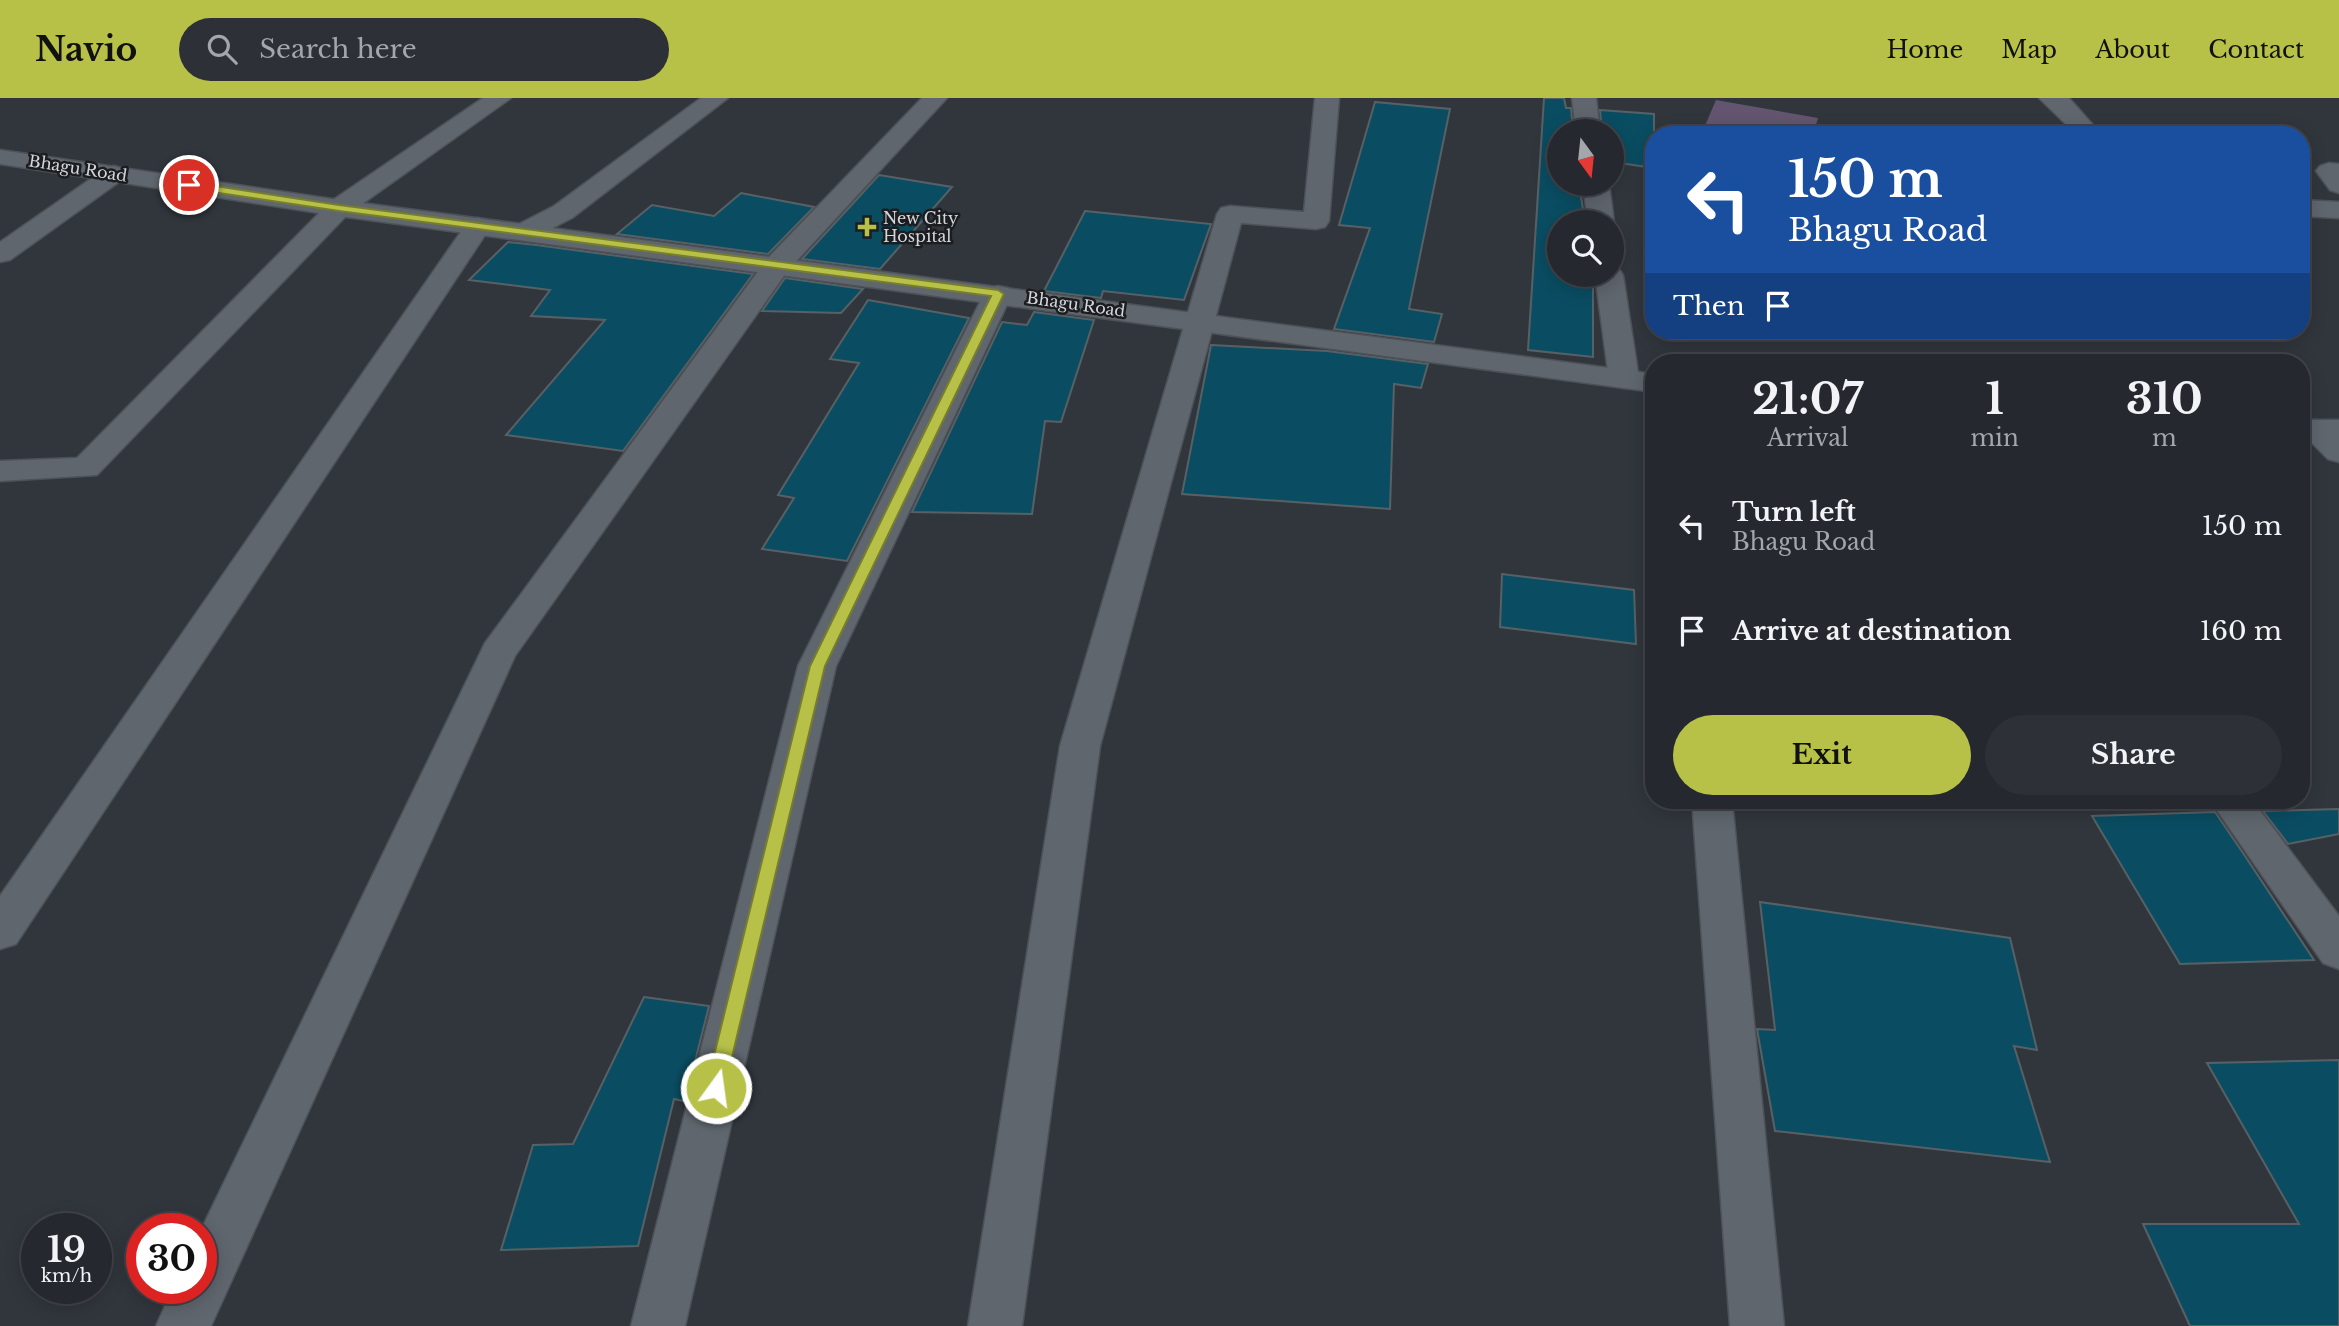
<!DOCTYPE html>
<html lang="en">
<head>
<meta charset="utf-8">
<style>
  :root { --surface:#25282e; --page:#2d3036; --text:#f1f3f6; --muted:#a3a6aa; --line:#42444a; --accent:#b7c147 }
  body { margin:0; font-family:"Libre Baskerville",serif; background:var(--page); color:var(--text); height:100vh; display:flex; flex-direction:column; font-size:26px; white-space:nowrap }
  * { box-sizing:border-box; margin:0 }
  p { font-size:23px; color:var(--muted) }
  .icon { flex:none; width:38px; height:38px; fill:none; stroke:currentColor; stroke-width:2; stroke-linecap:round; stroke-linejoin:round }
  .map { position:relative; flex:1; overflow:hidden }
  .panel { position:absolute; left:1645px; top:256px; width:665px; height:455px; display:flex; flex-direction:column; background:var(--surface); border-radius:28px; box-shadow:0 4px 18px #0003,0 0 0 2px var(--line) }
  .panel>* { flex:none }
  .top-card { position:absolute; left:1645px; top:28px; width:665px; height:214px; border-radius:28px; box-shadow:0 4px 18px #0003,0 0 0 2px var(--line); background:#1a4fa0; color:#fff; overflow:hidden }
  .needle { width:46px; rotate:165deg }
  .controls { position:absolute; left:1547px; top:21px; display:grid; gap:14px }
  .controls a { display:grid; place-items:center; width:77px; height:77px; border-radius:50%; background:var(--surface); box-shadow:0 4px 18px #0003,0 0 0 2px var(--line); font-size:35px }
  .speed { position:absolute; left:21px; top:1115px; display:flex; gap:14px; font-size:35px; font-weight:700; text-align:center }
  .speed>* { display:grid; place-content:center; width:91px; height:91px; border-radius:50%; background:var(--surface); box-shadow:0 4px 18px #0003,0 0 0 2px var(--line); line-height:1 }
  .speed small { font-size:18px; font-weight:400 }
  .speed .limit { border:10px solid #d22; background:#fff; color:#111 }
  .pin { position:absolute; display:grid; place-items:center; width:60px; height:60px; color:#fff; margin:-30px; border:4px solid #fff; border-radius:50%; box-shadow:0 2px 7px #0007 }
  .me { position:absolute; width:77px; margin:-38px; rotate:14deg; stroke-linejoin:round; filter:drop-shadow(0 0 5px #0008) }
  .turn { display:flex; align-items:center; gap:24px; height:147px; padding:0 28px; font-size:32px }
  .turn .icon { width:91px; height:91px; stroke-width:2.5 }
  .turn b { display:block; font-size:49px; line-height:60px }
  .then { display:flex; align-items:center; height:66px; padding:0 28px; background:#0003; gap:14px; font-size:26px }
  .eta { display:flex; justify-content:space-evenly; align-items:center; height:119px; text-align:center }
  .eta b { font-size:42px; font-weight:700; line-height:49px }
  .cta { display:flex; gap:14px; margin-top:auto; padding:14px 28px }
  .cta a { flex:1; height:80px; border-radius:42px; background:var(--accent); color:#111; font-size:28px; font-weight:700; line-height:80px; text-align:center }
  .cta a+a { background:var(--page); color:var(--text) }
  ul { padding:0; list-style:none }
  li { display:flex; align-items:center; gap:21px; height:105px; padding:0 28px }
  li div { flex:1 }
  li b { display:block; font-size:26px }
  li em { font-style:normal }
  header { display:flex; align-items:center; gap:42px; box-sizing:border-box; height:98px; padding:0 35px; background:var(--accent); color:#111 }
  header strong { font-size:33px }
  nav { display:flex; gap:38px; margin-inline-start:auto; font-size:24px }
  .search { width:490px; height:63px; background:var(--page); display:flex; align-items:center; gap:18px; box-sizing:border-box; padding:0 24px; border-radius:38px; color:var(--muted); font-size:26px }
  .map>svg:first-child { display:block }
  .green { fill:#63556f }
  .building { fill:#0a4d62; stroke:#576165; stroke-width:2 }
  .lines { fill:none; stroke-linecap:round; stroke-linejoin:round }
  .minor-casing { stroke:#4c5257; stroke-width:3 }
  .tertiary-casing { stroke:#4c5257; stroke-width:3 }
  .minor { fill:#60666e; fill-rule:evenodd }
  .tertiary { fill:#60666e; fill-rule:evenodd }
  .route { fill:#b7c147; stroke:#777d2e; stroke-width:2 }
  .poi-dot { fill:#b7c147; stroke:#1b1d20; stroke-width:2.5 }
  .labels { text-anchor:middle; stroke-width:5; stroke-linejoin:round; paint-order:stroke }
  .far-street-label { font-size:16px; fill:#d3d6db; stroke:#1b1d20 }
  .far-poi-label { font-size:16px; fill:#d3d6db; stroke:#1b1d20; text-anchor:start }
</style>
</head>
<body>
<header>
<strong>Navio</strong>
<div class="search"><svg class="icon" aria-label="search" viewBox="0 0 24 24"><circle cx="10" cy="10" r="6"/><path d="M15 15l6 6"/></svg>Search here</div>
<nav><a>Home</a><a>Map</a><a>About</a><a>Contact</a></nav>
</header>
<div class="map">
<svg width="2339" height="1228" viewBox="0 0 2339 1228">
  <rect width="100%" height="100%" fill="#31363d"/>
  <!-- green -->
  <path class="green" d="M1716,2L1818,20L1813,37H1701Z"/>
  <!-- building -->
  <path class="building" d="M1544,0H1564L1566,10H1571L1573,33H1559V86H1579L1585,124H1559V177H1593V259L1528,252Z
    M1375,4L1450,11L1409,211L1442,216L1434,244L1334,231L1370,130L1339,127Z
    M1600,12L1654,16V70L1612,64V33H1602Z
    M879,77L952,89L880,171L802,161Z
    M741,95L814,109L768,156L617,136L652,107L714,118Z
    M1085,113L1211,126L1184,202L1103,193L1101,200L1044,193Z
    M508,144L536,147L753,176L623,353L506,337L605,222L531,218L550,192L469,182Z
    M785,180L863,191L841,215L762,213Z
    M868,202L969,220L847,463L762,451L794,400L778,397L859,265L830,261Z
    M1034,214L1094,222L1061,324L1045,323L1032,416L912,414L1002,224L1027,227Z
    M1211,247L1327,253L1428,266L1421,290L1394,286L1390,411L1182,396Z
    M1502,476L1634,492L1636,546L1500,529Z
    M2339,711V736L2288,746L2263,713Z
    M2215,714L2243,755L2314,862L2180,866L2092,718Z
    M1760,804L2010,840L2037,952L2014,948L2050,1064L1775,1033L1757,931L1775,932Z
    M644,899L709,908L689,987L683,1003L674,1001L638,1148L501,1152L533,1047L573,1046Z
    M2339,962V1228H2190L2143,1126H2299L2207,965Z"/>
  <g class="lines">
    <!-- minor casing -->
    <g class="minor-casing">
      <path id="minor" d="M483,0H511L348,116L97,377L0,383V363L77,360L330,104Z
        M701,0H728L572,120L533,140H515L511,134L515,128L554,108Z
        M922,0H947L788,172L515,558L211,1228H156L173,1190H201V1132L485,545L768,160Z
        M1315,0H1339L1329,123L1325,129L1316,131L1241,125L1100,648L1022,1228H968L1060,648L1217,116L1221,110L1230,108L1304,114Z
        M1572,0H1596L1600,33H1576Z
        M2039,0H2069L2102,37H2077Z
        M2329,65L2339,66V95L2330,92L2316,73L2320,68Z
        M114,68L123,71L127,76L123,81L10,162L0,164V144L105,71Z
        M1583,86H1609L1614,124L1612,128V124H1588Z
        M2301,102L2339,104V120L2301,118Z
        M478,120L487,122L491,128L16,846L0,851V798L469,122Z
        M1612,169L1619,171L1623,177L1639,281L1635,287L1624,290L1613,287L1609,281L1595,177H1612Z
        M998,188L1008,190L1012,196L836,568L685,1228H631L798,568L984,196L988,190Z
        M2315,322L2326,324L2339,336V364L2328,361L2301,334L2304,324Z
        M1692,702H1732L1784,1228H1730Z
        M2210,702H2252L2339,818V871L2323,865Z"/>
    </g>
    <!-- tertiary casing -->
    <g class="tertiary-casing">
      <path id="tertiary" d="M0,52L339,102L1654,276V294L339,118L0,66Z
        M2301,322H2339V340H2301Z"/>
    </g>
    <!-- minor -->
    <use href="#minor" class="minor"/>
    <!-- tertiary -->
    <use href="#tertiary" class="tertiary"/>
  </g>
  <!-- route -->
  <path class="route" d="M189,84L339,107L998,192L1004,196L825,568L723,997L716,999L709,997L706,990L810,568L991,198L339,113L185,90L184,87Z"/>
  <!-- markers -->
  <path class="poi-dot" d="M863.5 118.5h7v7h7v7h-7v7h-7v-7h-7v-7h7z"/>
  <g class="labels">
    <!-- far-street labels -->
    <g class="far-street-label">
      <text transform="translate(78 70) rotate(9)" y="6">Bhagu Road</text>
      <text transform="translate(1076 206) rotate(8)" y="6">Bhagu Road</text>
    </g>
    <!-- far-poi labels -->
    <g class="far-poi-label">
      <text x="883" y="126">New City<tspan x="883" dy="18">Hospital</tspan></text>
    </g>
  </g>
</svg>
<div class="controls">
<a><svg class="needle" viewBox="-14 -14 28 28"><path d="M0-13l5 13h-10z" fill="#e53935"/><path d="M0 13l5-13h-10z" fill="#a3a6aa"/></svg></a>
<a><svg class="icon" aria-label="search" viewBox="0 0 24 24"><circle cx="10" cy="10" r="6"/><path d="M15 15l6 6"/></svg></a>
</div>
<div class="speed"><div>19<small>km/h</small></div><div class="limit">30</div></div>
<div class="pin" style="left:189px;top:87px;background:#d93025"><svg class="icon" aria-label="arrive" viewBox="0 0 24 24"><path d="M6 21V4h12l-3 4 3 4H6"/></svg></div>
<svg class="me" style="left:716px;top:990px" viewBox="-20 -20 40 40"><circle r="17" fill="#b7c147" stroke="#fff" stroke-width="3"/><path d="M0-11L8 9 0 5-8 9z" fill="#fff"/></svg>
<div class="top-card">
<div class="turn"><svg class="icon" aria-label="left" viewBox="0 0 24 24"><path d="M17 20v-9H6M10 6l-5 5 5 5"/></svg><div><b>150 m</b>Bhagu Road</div></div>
<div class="then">Then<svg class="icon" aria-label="arrive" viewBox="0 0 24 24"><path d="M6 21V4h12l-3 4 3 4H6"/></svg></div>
</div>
<section class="panel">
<div class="eta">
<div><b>21:07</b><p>Arrival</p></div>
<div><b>1</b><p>min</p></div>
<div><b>310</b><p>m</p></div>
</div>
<ul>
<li><svg class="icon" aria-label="left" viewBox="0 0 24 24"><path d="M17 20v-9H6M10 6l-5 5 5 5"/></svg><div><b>Turn left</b><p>Bhagu Road</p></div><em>150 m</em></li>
<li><svg class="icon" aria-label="arrive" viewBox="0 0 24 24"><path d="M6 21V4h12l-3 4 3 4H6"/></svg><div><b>Arrive at destination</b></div><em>160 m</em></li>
</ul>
<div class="cta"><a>Exit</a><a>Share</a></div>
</section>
</div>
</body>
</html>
